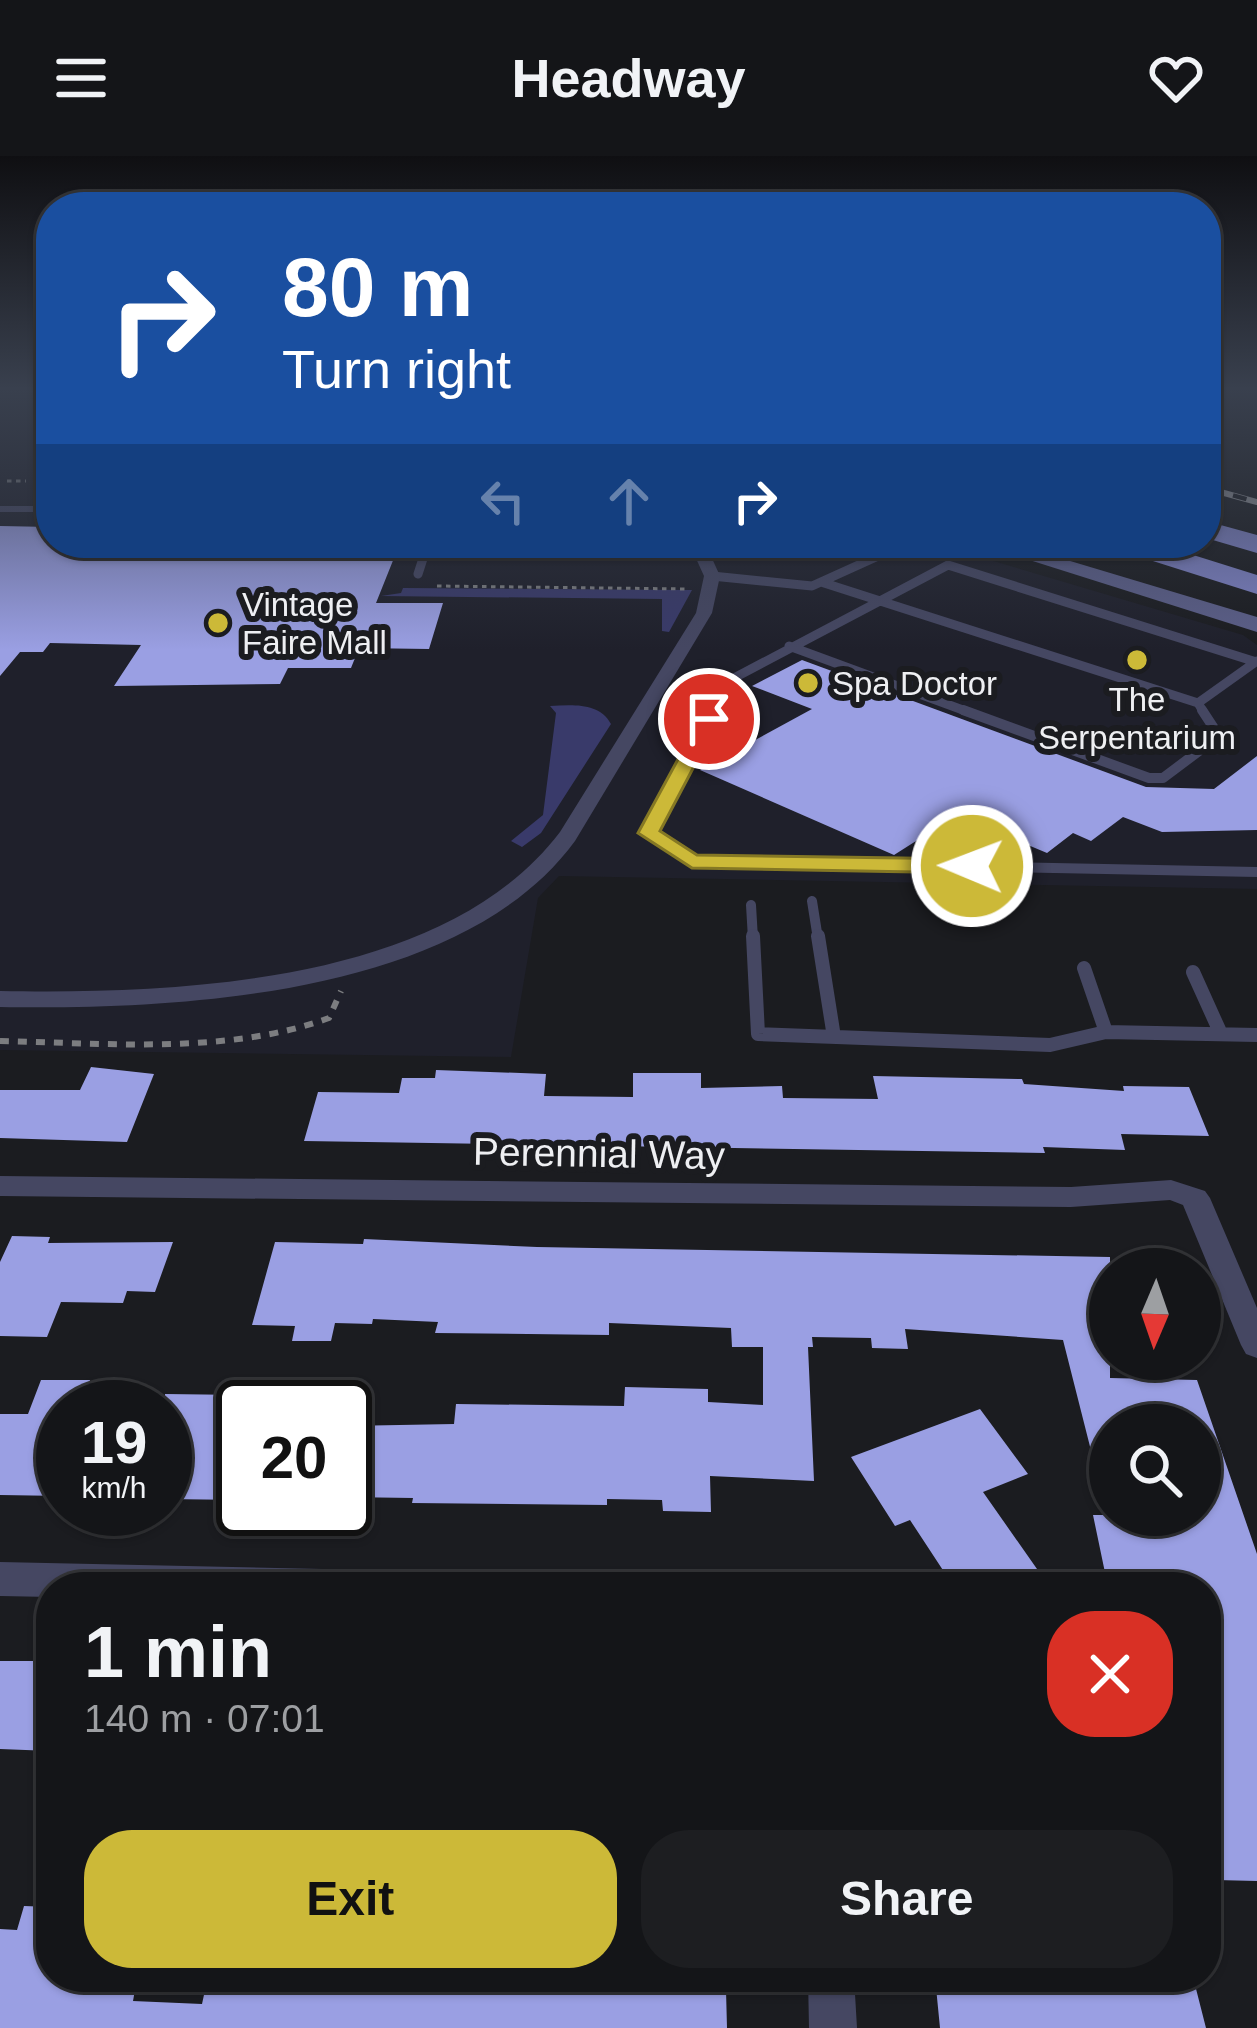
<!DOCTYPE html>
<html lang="en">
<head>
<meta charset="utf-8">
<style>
  :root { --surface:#141518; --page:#1d1e21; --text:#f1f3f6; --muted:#9d9fa2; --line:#333437; --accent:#ccb938 }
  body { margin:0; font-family:Helvetica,sans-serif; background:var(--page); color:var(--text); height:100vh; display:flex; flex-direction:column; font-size:45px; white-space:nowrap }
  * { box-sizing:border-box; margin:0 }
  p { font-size:39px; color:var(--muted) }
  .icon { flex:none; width:66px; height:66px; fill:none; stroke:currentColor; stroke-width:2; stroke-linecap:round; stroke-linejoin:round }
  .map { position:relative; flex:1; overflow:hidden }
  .drawer { position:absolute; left:36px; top:1416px; width:1185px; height:420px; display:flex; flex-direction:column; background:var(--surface); border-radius:48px; box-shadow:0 3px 9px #0004,0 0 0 3px var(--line) }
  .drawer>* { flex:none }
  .hud { position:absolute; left:36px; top:36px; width:1185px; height:366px; border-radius:48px; box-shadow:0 3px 9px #0004,0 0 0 3px var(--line); background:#1a4fa0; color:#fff; overflow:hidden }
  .needle { width:78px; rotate:182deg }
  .buttons { position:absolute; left:1089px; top:1092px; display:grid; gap:24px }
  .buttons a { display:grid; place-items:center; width:132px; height:132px; border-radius:50%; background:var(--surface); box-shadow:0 3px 9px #0004,0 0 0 3px var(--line); font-size:60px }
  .speed { position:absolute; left:36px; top:1224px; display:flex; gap:24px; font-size:60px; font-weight:700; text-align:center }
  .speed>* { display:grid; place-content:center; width:156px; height:156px; border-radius:50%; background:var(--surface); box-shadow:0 3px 9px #0004,0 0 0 3px var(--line); line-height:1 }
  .speed small { font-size:30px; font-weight:400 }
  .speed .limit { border:6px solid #111; border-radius:18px; background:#fff; color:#111 }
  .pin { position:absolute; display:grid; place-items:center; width:102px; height:102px; color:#fff; margin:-51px; border:6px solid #fff; border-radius:50%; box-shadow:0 3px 12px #0007 }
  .me { position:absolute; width:132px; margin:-66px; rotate:271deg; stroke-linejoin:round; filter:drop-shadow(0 0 9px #0008) }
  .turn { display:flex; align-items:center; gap:42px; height:252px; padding:0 48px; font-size:54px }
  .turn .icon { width:156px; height:156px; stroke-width:2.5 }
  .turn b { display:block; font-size:84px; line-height:102px }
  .lanes { display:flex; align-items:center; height:114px; padding:0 48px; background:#0003; justify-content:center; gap:60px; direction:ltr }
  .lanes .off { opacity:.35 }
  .round { display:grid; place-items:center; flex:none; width:126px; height:126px; border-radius:48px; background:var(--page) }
  .summary { display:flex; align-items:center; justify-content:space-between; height:204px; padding:0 48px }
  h1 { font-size:72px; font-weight:600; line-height:90px }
  .button { display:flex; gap:24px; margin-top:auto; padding:24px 48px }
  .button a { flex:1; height:138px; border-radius:48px; background:var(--accent); color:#111; font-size:48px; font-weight:600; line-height:138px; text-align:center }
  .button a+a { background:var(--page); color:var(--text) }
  header { display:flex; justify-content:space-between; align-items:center; height:156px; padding:0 48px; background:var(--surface); font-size:54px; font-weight:600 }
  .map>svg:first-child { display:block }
  .built { fill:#1f202b }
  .green { fill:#393a6a }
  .building { fill:#9a9fe3 }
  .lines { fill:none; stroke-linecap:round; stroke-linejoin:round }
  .path-far1 { stroke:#7c7d80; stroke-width:3; stroke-dasharray:4.5 4.5; stroke-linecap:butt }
  .path { stroke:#7c7d80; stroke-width:6; stroke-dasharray:9 9; stroke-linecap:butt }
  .service-far3 { stroke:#454762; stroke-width:6 }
  .service-far2 { stroke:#454762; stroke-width:9 }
  .service-far1 { stroke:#454762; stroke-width:10 }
  .service { stroke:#454762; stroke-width:14 }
  .minor { fill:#454762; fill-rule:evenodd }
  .secondary { fill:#5c5f89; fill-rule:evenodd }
  .motorway { fill:#7e82c4; fill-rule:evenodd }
  .rail-casing { stroke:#95969a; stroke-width:6 }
  .rail { stroke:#1b1c20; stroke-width:4.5; stroke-dasharray:14; stroke-linecap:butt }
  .route { fill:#ccb938; stroke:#857824; stroke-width:3 }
  .poi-dot { fill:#ccb938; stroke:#1b1c20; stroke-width:4.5 }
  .labels { text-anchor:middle; stroke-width:12; stroke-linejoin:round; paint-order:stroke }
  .far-poi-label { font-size:33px; fill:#eeeff2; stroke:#1b1c20; text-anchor:start }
  .street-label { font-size:39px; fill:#eeeff2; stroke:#1b1c20 }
</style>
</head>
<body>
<header><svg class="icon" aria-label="menu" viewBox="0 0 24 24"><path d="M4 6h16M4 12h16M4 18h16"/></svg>Headway<svg class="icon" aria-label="heart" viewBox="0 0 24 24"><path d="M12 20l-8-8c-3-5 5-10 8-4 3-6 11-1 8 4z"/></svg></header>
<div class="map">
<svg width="1257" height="1872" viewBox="0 0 1257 1872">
  <rect width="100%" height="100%" fill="#1b1c20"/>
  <!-- built -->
  <path class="built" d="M0,232H51V387H933L1243,479L1257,489V733L559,720L538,742L511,901L0,894Z"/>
  <!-- green -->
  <path class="green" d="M403,432L692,434L669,476L662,475V443L381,440L401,437Z
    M550,550C572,549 599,546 611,568L541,677L522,691L511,685L543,659L556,557Z"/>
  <!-- building -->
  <path class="building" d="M0,370L51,371V387H400L376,447H443L429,493L359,492L351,512H288L280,528L114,530L141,489L50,487L43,496H20L0,520Z
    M802,504L1146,631L1214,633L1257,600V674L1162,676L1123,661L1091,685L1073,677L1047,697L957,659L894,699L700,614L812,553L752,530Z
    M91,911L154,918L127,986L0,982V934H80Z
    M436,914L546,918L544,940L633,941V917H701V932L782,930L783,942L878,943L873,920L1022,923L1024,928L1124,935L1123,930L1189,931L1209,980L1121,978L1125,994L1043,991L1045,997L304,985L318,936L399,937L402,922H435Z
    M12,1080L50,1081L48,1087L173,1086L155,1136L127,1135L123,1147L61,1146L47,1181L0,1180V1106Z
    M364,1083L537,1091L1110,1101V1222L1197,1224L1257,1398V1725L1216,1724L1206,1688V1431H1108L1093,1359H1200V1269H1110V1329L1100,1330L1063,1184L905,1173L908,1193L872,1192L871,1182L812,1181L813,1191H808L814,1325L710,1320L711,1356L663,1355L662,1344L607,1343V1349L412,1347L413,1342L345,1341V1270L454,1268L456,1248L624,1250L625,1231L708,1233V1246L763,1249V1191H732L731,1172L609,1167V1179L435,1177L438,1166L373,1163L372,1168L335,1167L331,1185H292L295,1170L252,1169L275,1086L363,1088Z
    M41,1224H90V1251H63V1340L0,1339V1258H28Z
    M165,1238L243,1239V1344L165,1343Z
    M980,1253L1028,1318L983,1336L1044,1423L1025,1431H954L910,1364L895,1370L851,1301Z
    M0,1505H51V1595L0,1593Z
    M24,1750L51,1751V1821L137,1823L133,1845L202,1848L207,1825L344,1830L345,1821H677V1834H726L727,1872H0V1773L17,1774Z
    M935,1821H1193L1206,1872H940Z"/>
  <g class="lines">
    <!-- path-far1 -->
    <path class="path-far1" d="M7,325H26
      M437,430L688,433"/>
    <!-- path -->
    <path class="path" d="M0,885C106,887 228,899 329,862L341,835"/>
    <!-- service-far3 -->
    <path class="service-far3" d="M0,353H51"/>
    <!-- service-far2 -->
    <path class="service-far2" d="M418,418L428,387
      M712,420L812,430L907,387
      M821,426L1198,547L1204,557
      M789,490L971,557
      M1198,547L1257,505
      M715,557L734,522L948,409L1256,506"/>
    <!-- service-far1 -->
    <path class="service-far1" d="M717,554L649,677L692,705L1257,716
      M963,554L1149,622H1163L1219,580L1202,554
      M812,745L818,783
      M751,749L753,783"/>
    <!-- service -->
    <path class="service" d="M753,780L758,878L1050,889L1106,876L1257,879
      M818,780L834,881
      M1084,812L1106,876
      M1193,816L1221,878"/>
    <!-- minor -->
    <path class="minor" d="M689,387H705L720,420L712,457L575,685C461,841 176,854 0,851V835C175,838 444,829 560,676L696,457L704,420Z
      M0,1020L1071,1031L1171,1024L1205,1035L1210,1042L1257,1152V1202L1246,1198L1241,1189L1183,1049L1170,1044L1071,1051L0,1040Z
      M0,1406L368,1414L381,1419L387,1431H51V1441L0,1440Z
      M808,1821H854L857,1872H809Z"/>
    <!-- secondary -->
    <path class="secondary" d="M976,387H1010L1257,461V476Z"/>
    <!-- motorway -->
    <path class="motorway" d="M1206,365L1257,379V397L1206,382Z
      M1111,387H1155L1257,419V438L1115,393Z"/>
    <!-- rail casing -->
    <g class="rail-casing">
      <path id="rail" d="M1206,332L1257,346"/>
    </g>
    <!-- rail -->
    <use href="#rail" class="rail"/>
  </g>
  <!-- sky -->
  <linearGradient id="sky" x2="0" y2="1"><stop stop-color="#0f0f12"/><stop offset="0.47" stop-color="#39404e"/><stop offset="1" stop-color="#39404e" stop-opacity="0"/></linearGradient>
  <rect width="1257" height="494" fill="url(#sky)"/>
  <!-- route -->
  <path class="route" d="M702,559L719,563L660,675L697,699L972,703L984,710L972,717L692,712L638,677Z"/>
  <!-- markers -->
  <g class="poi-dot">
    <circle cx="218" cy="467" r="12"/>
    <circle cx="1137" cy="504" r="12"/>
    <circle cx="808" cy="527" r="12"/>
  </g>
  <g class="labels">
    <!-- far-poi labels -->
    <g class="far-poi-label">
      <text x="242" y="460">Vintage<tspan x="242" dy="38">Faire Mall</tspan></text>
      <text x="832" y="539">Spa Doctor</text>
      <text x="1137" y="555" text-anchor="middle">The<tspan x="1137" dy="38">Serpentarium</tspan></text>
    </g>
    <!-- street labels -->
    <g class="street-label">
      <text transform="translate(599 997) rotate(1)" y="14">Perennial Way</text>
    </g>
  </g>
</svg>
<div class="buttons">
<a><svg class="needle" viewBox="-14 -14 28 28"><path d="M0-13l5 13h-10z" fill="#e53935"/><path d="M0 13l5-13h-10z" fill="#9d9fa2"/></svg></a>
<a><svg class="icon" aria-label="search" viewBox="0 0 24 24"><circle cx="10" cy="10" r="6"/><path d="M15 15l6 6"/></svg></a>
</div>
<div class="speed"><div>19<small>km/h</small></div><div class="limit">20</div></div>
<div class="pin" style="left:709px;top:563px;background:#d93025"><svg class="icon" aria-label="arrive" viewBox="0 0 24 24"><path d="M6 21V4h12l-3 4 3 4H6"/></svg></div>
<svg class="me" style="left:972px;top:710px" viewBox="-20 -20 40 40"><circle r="17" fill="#ccb938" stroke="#fff" stroke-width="3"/><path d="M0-11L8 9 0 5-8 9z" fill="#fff"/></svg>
<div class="hud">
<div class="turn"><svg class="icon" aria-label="right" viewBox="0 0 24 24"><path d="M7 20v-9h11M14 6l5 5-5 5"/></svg><div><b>80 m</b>Turn right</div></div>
<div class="lanes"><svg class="icon off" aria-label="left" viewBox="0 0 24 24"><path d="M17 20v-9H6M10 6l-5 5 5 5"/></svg><svg class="icon off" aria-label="ahead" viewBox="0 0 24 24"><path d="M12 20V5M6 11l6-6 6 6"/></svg><svg class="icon" aria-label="right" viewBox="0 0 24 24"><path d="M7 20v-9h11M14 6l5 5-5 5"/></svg></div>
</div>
<section class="drawer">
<div class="summary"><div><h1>1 min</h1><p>140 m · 07:01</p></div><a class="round" style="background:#d93025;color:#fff"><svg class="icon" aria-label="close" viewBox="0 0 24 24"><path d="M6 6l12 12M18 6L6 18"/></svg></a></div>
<div class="button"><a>Exit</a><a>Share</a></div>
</section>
</div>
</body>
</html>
